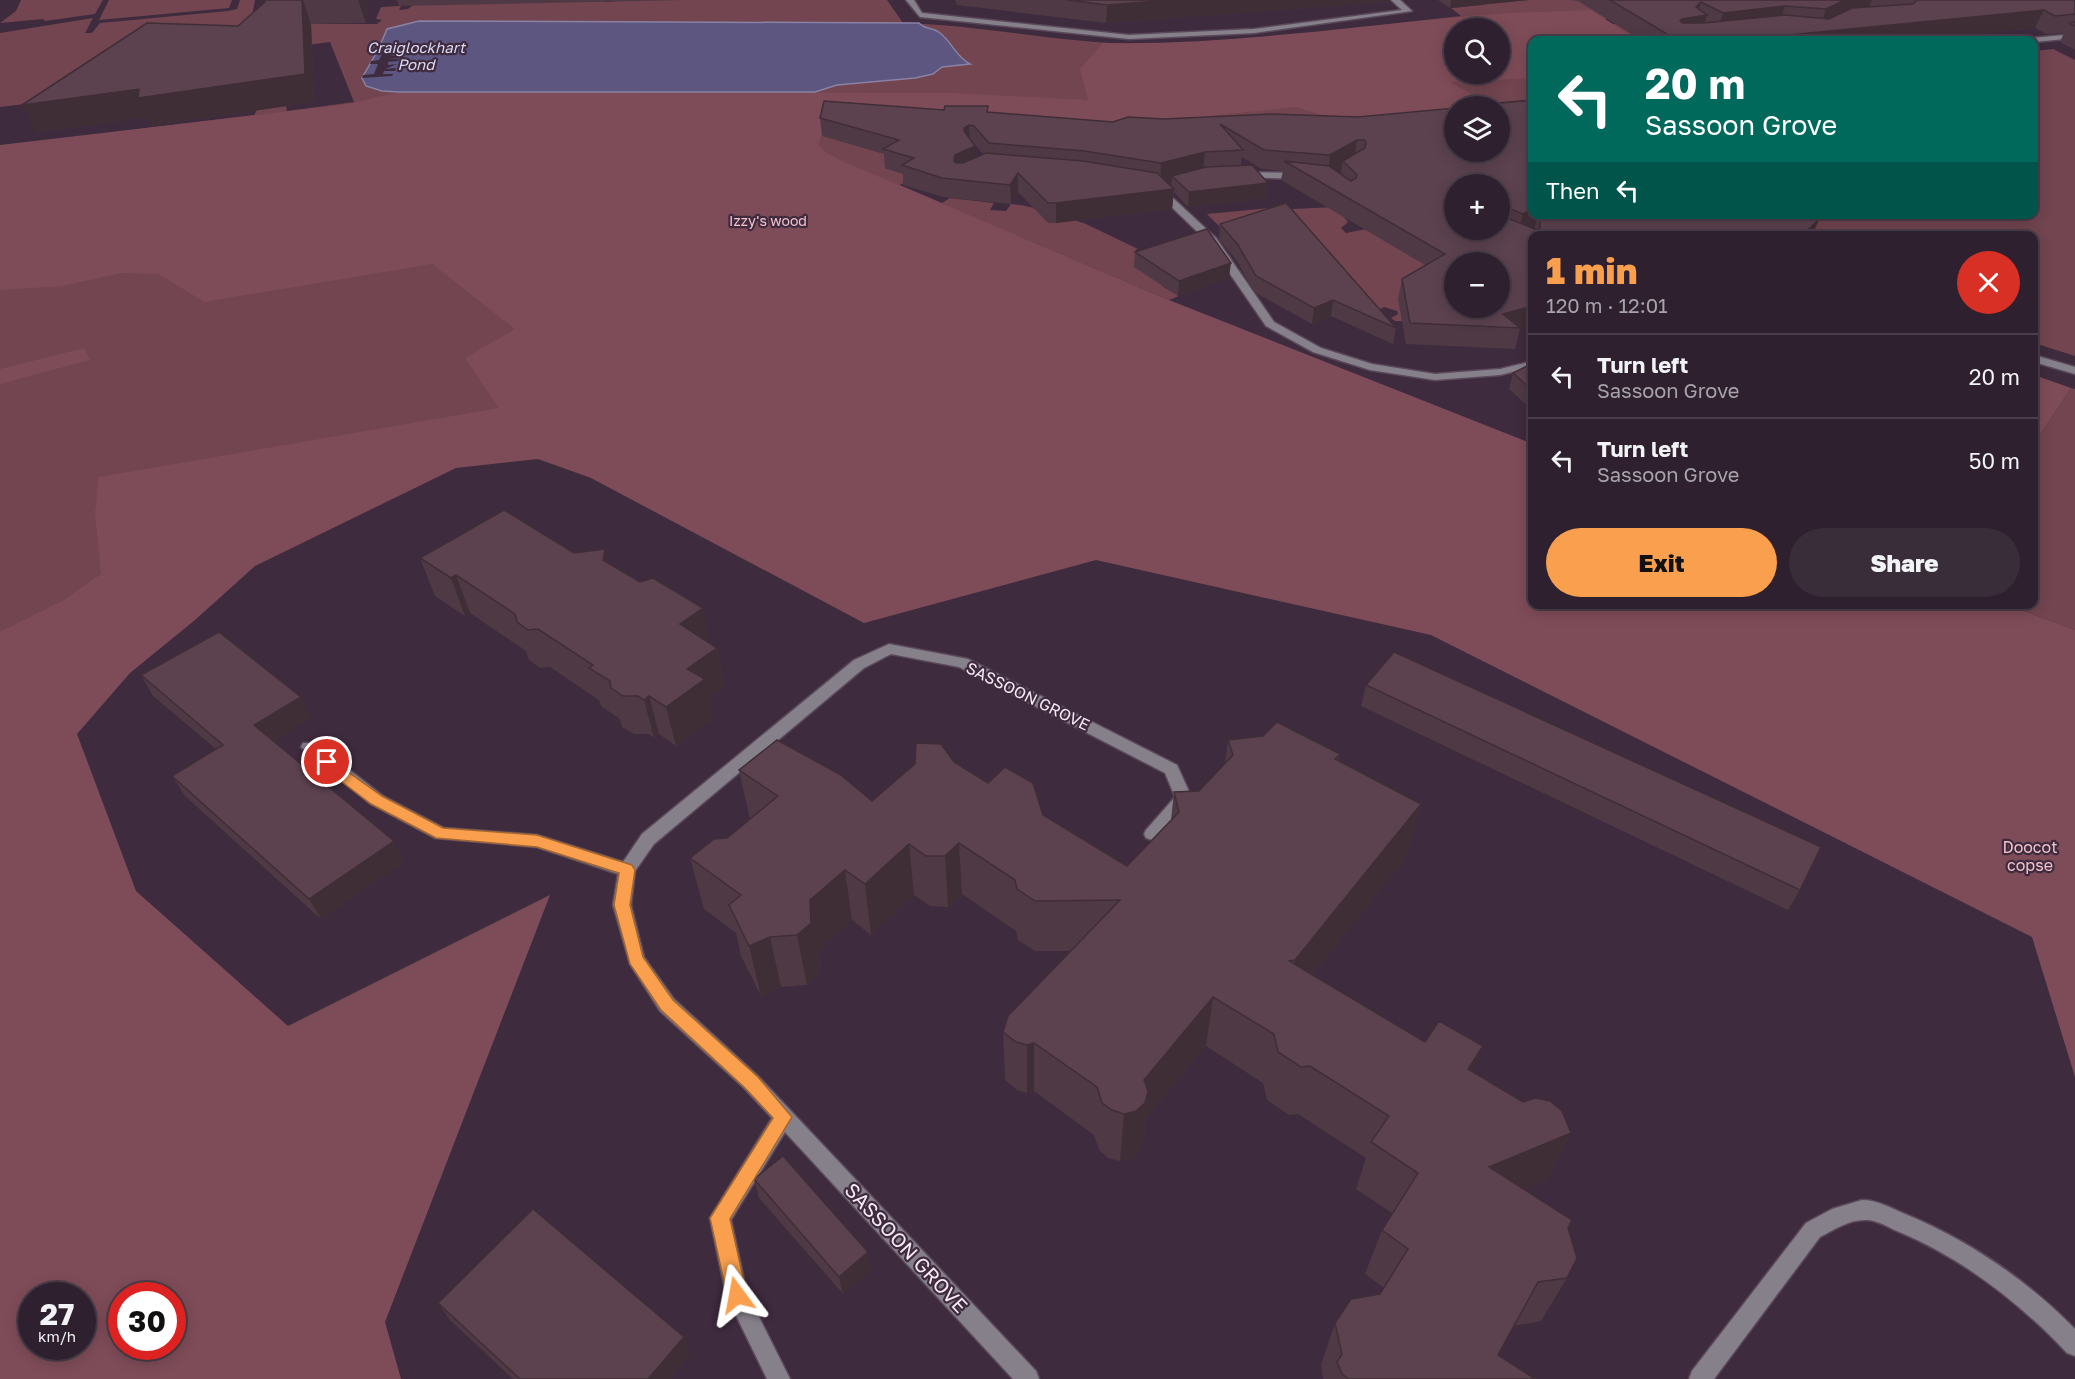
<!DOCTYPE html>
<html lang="en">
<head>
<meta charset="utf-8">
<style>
  :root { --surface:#2e202e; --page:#3a2d3a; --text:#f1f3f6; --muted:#a7a3aa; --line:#493e4a; --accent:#f99f4d }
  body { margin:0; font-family:"Golos Text",sans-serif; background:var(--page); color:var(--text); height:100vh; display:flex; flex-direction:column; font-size:22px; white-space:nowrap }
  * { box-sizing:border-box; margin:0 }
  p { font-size:20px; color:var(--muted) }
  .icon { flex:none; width:33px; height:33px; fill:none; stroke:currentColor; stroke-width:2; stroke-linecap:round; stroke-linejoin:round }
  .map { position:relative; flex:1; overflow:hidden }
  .panel { position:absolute; left:1528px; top:231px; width:510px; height:378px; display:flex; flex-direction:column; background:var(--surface); border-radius:12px; box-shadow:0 3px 15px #0003,0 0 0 2px var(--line) }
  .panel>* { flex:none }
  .guide { position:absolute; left:1528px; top:36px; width:510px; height:183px; border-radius:12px; box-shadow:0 3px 15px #0003,0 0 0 2px var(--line); background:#00695c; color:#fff; overflow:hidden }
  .buttons { position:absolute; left:1444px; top:18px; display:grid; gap:12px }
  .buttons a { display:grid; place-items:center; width:66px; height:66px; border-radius:50%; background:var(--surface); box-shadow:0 3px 15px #0003,0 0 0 2px var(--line); font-size:30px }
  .speed { position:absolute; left:18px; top:1282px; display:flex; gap:12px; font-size:30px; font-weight:700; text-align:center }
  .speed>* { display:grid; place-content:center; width:78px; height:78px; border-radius:50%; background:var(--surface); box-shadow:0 3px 15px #0003,0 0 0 2px var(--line); line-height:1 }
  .speed small { font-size:15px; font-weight:400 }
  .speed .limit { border:9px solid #d22; background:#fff; color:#111 }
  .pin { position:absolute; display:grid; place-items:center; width:51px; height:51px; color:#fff; margin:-26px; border:3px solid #fff; border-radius:50%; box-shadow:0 2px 6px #0007 }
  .me { position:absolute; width:66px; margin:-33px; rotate:347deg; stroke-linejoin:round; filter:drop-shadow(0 0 4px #0008) }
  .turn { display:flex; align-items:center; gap:21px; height:126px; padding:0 18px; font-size:27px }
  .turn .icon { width:78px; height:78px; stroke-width:2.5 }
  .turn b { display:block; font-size:42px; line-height:51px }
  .then { display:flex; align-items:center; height:57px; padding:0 18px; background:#0003; gap:12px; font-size:22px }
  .round { display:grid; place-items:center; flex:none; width:63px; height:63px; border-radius:32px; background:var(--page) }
  .head { display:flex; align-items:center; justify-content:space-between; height:102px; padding:0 18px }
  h1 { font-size:36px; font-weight:800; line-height:45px; color:var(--accent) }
  .action { display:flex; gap:12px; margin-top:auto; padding:12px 18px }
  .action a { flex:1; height:69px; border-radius:36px; background:var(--accent); color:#111; font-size:24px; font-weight:800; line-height:69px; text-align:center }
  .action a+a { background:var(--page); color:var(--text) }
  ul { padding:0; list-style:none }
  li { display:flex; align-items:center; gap:18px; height:84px; padding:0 18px; border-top:2px solid var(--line) }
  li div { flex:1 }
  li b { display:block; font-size:22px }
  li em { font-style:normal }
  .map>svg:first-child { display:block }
  .green { fill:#724550; fill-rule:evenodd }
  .forest { fill:#7e4c58; fill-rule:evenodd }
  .water { fill:#5c5681; stroke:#8a82a4; stroke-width:1.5 }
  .pier { fill:#3e2b3e }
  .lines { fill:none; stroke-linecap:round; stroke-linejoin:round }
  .minor-casing { stroke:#5b495b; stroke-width:3 }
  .minor { fill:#86808b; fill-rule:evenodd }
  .wall { fill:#4f3944; fill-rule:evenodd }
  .shaded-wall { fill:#402e37 }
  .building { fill:#5c424f; stroke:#402e37; stroke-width:1.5; fill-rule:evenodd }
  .route { fill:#f99f4d; stroke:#a26732; stroke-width:1.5 }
  .labels { text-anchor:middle; stroke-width:4.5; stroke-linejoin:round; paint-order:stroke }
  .far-park-label { font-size:14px; fill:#f5c2cc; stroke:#3e2b3e }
  .far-water-label { font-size:15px; font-style:italic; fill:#dcd9f6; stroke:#3e2b3e }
  .street-label { font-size:16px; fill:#f6e9f5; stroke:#3e2b3e }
  .park-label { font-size:16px; fill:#f5c2cc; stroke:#3e2b3e }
  .near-street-label { font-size:20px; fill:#f6e9f5; stroke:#3e2b3e }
</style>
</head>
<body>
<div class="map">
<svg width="2075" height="1379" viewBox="0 0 2075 1379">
  <rect width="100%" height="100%" fill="#3e2b3e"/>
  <!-- green -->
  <path class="green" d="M21,0H103L95,14L45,21L43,19L0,23L16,11Z
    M109,0H232L229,8L99,20Z
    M240,0H255L250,27L125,92L0,107V33L93,18L85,33H92L100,23L228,11L237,9Z
    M475,0H605V2L631,0H887L903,23C983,25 1063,44 1143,44C1249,43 1355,27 1461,16L1451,8L1482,5L1476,0H1807L1604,19L1613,24L1631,23L1653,39L1533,40V119L1500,106H1455L1414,130L1500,184H1455L1445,165L1011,133L885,168L913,177L900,185L942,203L950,198L994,203L990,210L1006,211L1011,204C1017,205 1024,205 1030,207C1048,212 1043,231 1068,218L1086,224L1138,249L1135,250L1151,261L1135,267L1146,274L1163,269L1178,279L1162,286L1179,296L1169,300L975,218L395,488L0,706V146L254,115L257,110L286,106L287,111L354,102L330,42L270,50L279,24H377L382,20L376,19L381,7L401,6L399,10L408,9L413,5ZM1455,28H1500V74H1455Z
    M2053,49L2075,60V356L2034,343V236L1798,235V214H2034V51Z
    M1336,207L1348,222L1341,228L1346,233L1377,227V236L1388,243L1400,240L1430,257L1455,308L1460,324L1395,321L1391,318L1398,314L1397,311L1384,307L1377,311L1226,233L1207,214L1270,208L1271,210Z
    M2071,388L2075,389V630L2008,605L2034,604V444Z"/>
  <!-- forest -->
  <path class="forest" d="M1591,10L1637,40H1533V78L1450,82L1492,106H1455V114L1349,124L1297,107L1140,123L822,134L818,145L827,153L842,161L1169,300L1533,444V604L2008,605L2075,630V1077L2032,937L1431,635L1096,560L864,623L591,478L538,459L456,468L255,566L195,620L130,673L77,734L136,891L288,1026L550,895L385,1322L401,1379H0V632L64,600L101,574L95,513L99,477L499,408L465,358L515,329L432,264L204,302L159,274L122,273L62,286L0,290V145L349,104L399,92L952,93L1088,100L1080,69L1103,43C1222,45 1340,28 1459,17C1503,12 1547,12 1591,10ZM1455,28H1500V74H1455ZM32,1296H82V1347H32ZM122,1296H172V1347H122Z
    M84,348L90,360L0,384V369Z
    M2034,375L2071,388L2034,444Z"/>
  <!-- water -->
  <path class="water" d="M419,21L919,23C925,30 933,27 940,33C952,42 956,57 970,64L942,67L933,74L915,78L837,85L815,92H399L382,91L366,86L362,78L379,48L387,29Z"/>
  <!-- pier -->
  <path class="pier" d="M404,47L403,49L393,50V52L402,51L401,53L390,56H400V58L389,59H399L398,61L388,62V65L397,64L385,69L396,68L395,71H384L383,74H393L392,76L362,78L363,75L374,74L378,64H370L371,61L379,60L384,50H378L379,48Z"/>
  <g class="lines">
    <!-- minor casing -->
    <g class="minor-casing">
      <path id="minor" d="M906,0H914L922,13L1129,35L1254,29L1402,10L1391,0H1400L1412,11L1254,33L1129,39L920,17Z
        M2075,34V38L2034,42L2028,40L2032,38Z
        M1236,172L1302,173L1307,176L1302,179L1239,177L1234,174Z
        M1154,186H1160L1216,238L1274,322L1321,348L1372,364L1435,374L1500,369L1533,361V367L1500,375L1435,380L1370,370L1313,352L1266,326L1208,242L1154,190Z
        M2034,355L2075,367V374L2034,362Z
        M889,644L968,659L1177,765L1192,798L1158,838L1152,840L1146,838L1144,834L1146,830L1175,797L1165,773L959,667L891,654L864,668L654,844L635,871L631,905L644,957L674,999L758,1076L1036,1371L1039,1379H1013L785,1132L731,1220L747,1293L790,1379H767L726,1295L710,1218L772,1118L744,1088L660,1011L630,964L613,905L618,874L537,847L435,838L371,804L301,747L303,743H315L383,796L444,828L537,835L623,862L642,834L854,660Z
        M1862,1200C1877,1200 1891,1208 1905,1214C1968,1240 2027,1280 2075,1329V1356L2067,1353C2019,1302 1962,1258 1897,1231C1888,1227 1877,1220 1867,1220C1850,1219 1835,1229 1820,1237L1714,1379H1689L1692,1371L1806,1223L1832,1209Z"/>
    </g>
    <!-- minor -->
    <use href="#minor" class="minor"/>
  </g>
  <!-- wall -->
  <path class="wall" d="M265,0H367L366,23L311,24L314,102L150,126L147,117L36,133L238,26L265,2Z
    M397,0H685L399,6Z
    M955,0H1390V2L1106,23L957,5Z
    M1438,0H1529L1450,8Z
    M1570,0H2075V50L2060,42L2064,33L2046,34L2035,28L1918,40H1641L1578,1Z
    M944,110L988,112L1113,122L1164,119L1358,117L1533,214L1815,218L1819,219L1812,236H1533V325L1520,329L1515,349L1406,344L1398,299L1402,279L1425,265L1281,180L1283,171L1262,169L1242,157L1241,166L1268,183L1266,198L1188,207L1174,192L1172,209L1056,223H1048L1018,192L1011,204L943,197L903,185V174L885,168L884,154L822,136L820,118ZM974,145H975L983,154L975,158V146ZM1342,166L1341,174L1335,170ZM1172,179L1171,187L1165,181ZM1536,222L1534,229L1529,227Z
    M1220,224L1396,328L1393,344L1331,316L1312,324L1254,292L1237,261L1219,239Z
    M1135,252L1229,278L1178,296L1134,267Z
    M1533,363V411L1509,389L1513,373Z
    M605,549L608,563L711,644L717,648L725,686L709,698L713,718L676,746L659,734L654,738L649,734H634L622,727L620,719L601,706L599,700L550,667L540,668L529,660L526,651L470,613L465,616L435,596L420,558L574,553Z
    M141,675L311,718L273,741L404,862L321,919L185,796L172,776L216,749L153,696Z
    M1366,685L1800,890L1788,910L1361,706Z
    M1228,740L1340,754L1338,760L1421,804L1407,855L1312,975L1425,1042L1483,1046L1472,1072L1571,1133L1547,1180L1524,1189L1568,1228L1567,1278L1541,1321L1514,1326L1498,1355L1535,1379H1323L1321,1365L1335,1323L1380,1294L1384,1288L1365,1274L1382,1230L1392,1213L1356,1189L1366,1158L1298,1114L1289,1115L1267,1100L1263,1083L1206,1046L1145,1120L1144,1139L1140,1150L1132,1159L1120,1161L1108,1158L1099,1150L1094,1135L1034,1091L1027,1093L1017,1090L1005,1080L1003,1032L1071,951H1035L1018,940L1016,931L962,894L948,907L930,906L914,895L871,935L852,920L819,950L820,973L807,985L781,987L761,996L741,956L736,933L704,909L690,858L727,838L750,820L739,770L872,801L954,762L1127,866L1171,820L1174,792L1199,791L1225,764Z
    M754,1179L871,1270L843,1294L759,1198Z
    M438,1303L691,1354L670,1379H513L450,1320Z"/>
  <!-- shaded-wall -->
  <path class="shaded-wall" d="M303,0L311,24L314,102L150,126L147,117L36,133L22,105L139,89Z
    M358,0H367L366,23Z
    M1169,0H1390V2L1106,23L1107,5Z
    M1451,0H1529L1450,8Z
    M1845,0H1872L1866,15L1820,28L1826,9Z
    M1701,2L1696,17L1707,15L1701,34L1677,38L1675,40L1680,21Z
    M1785,6L1779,25L1717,32L1723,13Z
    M2044,10L2035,28L1918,40H1738Z
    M969,125L970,144L964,131V128Z
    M1357,140L1354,159L1343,161L1342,166L1328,175L1330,155Z
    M975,146V165L956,174L955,180L954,161L955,155Z
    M1205,152L1203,171L1172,176V179L1160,183L1161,163Z
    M1018,173V192L1011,204L1010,185Z
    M1268,183L1266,198L1188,207L1189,192Z
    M1174,189L1172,209L1056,223V203Z
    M1505,207L1500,226V208Z
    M1533,207V214H1546L1537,218L1536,222L1518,233L1523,214Z
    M1806,214H1820L1797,235Z
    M1819,219L1812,236H1802Z
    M1231,263L1229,278L1178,296L1179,281Z
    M1333,300L1331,316L1312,324L1314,308Z
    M1533,306V325L1520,329L1503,314Z
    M605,549L615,587L603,560Z
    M456,575L470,613L465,616L451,578Z
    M703,608L711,647L680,624Z
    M717,648L725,686L709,698L713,718L676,746L666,707L687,669Z
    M649,696L659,734L654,738L644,700Z
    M301,697L311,718L265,746L254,725Z
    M1421,804L1407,855L1284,1010L1295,960Z
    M394,841L404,862L321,919L309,899Z
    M959,843L962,894L948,907L945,856Z
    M909,844L914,895L871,935L865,884Z
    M845,870L852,920L819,950L820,973L807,985L797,935L810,900Z
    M770,937L781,987L761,996L749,946Z
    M1213,997L1206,1046L1145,1120L1144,1139L1140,1150L1132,1159L1120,1161L1124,1114L1144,1080Z
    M1034,1043V1091L1027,1093V1045Z
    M1483,1046L1464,1094L1468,1069Z
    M1571,1133L1547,1180L1468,1213L1489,1167Z
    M868,1252L871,1270L843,1294L839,1277Z
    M684,1337L691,1354L670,1379H648Z"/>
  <!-- building -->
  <path class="building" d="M265,0H302L305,74L138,98L139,89L22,105L147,23L238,26L265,2Z
    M1067,0H1169L1107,5Z
    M1610,0H1845L1826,9L1785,6L1723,13L1701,2L1696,7L1707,15L1682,19L1680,21L1683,23H1704L1785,15L1829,19L1852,8L1913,4L1917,0H2075V14L2055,16L2044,10L1738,40H1677Z
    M2075,22V26L2069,23Z
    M1533,100V207L1523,214L1505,207L1500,208V184H1455V230H1500V215L1537,230L1540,228V220L1537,218L1543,214H1806L1805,215L1819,219L1802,236H1533V306L1503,314L1520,328L1410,323L1402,279L1445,254L1284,161L1329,166L1351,181L1356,178L1357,175L1343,161L1365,148L1366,142L1364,140H1357L1330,155L1264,150L1220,124L1243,150L1205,152L1161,163L1084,151L989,143L974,126L969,125L964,128V131L975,146L955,155L954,161L956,163H963L986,153L1083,161L1157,173L1174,189L1056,203H1048L1018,173L1010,185L942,178L902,165L914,158L883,149L899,140L820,118L824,101L944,110L945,106H988L987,112L1113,122L1128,117L1164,119L1271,114L1358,117L1455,108V152H1500V106H1466ZM1455,262H1500V308H1455Z
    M1252,165L1268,183L1189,192L1172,176L1206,167Z
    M1286,203L1396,328L1333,300L1314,308L1256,276L1238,245L1220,224Z
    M1207,229L1231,263L1179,281L1135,252Z
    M1533,363V391L1513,373Z
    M504,510L574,553L605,549L603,560L640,582L653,578L703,608L680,624L717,648L687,669L705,679L666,707L649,696L644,700L638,696H623L611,688L610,681L589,668L593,665L538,629L528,630L517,622L515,614L456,575L451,578L420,558Z
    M219,632L301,697L254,725L394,841L309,899L172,776L223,745L141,675Z
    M1394,652L1821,847L1800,890L1366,685Z
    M1277,722L1340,754L1335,759L1421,804L1295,960L1289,961L1425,1042L1439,1021L1483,1046L1468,1069L1523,1102L1535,1098L1550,1101L1562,1111L1571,1133L1489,1167L1572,1220L1568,1228L1577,1258L1567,1278L1538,1282L1498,1355L1535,1379H1349L1342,1374L1337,1362L1342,1354L1335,1323L1351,1299L1380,1294L1408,1249L1382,1230L1418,1173L1371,1142L1389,1116L1310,1066L1301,1067L1278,1052L1274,1034L1213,997L1144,1080L1148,1091L1145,1103L1136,1111L1124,1114L1112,1110L1102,1103L1097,1087L1034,1043L1027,1045L1016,1042L1003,1032L1008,1016L1120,900L1035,901L1017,889L1015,880L959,843L945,856H926L909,844L865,884L845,870L810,900L811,923L797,935L770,937L749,946L729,905L741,895L690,858L714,839L727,838L778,796L739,770L777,740L841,775L872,801L915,764L916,743L941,744L954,762L988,783L1005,767L1033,783L1043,815L1127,866L1179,812L1174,792L1199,791L1233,755L1228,740L1263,736Z
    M783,1156L868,1252L839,1277L754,1179Z
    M533,1209L684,1337L648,1379H520L438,1303Z"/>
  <!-- route -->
  <path class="route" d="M327,757L382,796L443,828L537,835L632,865L635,870L630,905L643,957L673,1000L758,1077L792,1117L730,1219L747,1295L744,1302L737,1304L730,1302L727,1295L710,1218L773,1118L745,1088L661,1010L630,964L614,905L619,873L537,847L436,838L371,804L321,766L319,762Z"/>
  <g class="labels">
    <!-- far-park labels -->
    <g class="far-park-label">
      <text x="768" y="226">Izzy's wood</text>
    </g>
    <!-- far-water labels -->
    <g class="far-water-label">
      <text x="416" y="53">Craiglockhart<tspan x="416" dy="17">Pond</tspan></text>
    </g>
    <!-- street labels -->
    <g class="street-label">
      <text transform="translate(1028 696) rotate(26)" y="6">SASSOON GROVE</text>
    </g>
    <!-- park labels -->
    <g class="park-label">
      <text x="2030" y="853">Doocot<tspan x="2030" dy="18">copse</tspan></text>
    </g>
    <!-- near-street labels -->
    <g class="near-street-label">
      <text transform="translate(906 1248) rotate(47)" y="7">SASSOON GROVE</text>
    </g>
  </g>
</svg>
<div class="buttons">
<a><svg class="icon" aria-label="search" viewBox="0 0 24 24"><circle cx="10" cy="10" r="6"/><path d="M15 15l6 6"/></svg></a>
<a><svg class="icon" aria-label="layers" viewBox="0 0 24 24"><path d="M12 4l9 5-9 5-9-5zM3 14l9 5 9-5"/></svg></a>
<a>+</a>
<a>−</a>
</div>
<div class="speed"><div>27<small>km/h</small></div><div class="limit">30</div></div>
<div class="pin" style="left:327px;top:762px;background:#d93025"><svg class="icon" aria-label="arrive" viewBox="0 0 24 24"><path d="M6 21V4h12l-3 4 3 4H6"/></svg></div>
<svg class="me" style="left:737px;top:1295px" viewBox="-20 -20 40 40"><path d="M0-17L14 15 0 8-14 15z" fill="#f99f4d" stroke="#fff" stroke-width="4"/></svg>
<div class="guide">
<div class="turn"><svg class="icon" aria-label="left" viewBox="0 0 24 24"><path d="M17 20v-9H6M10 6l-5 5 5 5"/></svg><div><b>20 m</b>Sassoon Grove</div></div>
<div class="then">Then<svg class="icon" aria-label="left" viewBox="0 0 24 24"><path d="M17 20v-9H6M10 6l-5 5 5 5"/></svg></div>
</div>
<section class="panel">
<div class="head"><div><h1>1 min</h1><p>120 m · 12:01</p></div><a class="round" style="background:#d93025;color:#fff"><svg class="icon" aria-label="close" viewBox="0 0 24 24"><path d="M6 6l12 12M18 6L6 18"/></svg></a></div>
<ul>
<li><svg class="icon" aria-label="left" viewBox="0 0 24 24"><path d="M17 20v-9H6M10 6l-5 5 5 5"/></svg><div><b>Turn left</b><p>Sassoon Grove</p></div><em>20 m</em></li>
<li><svg class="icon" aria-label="left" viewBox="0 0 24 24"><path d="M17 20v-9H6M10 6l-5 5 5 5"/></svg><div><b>Turn left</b><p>Sassoon Grove</p></div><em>50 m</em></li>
</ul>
<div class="action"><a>Exit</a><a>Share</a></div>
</section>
</div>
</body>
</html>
